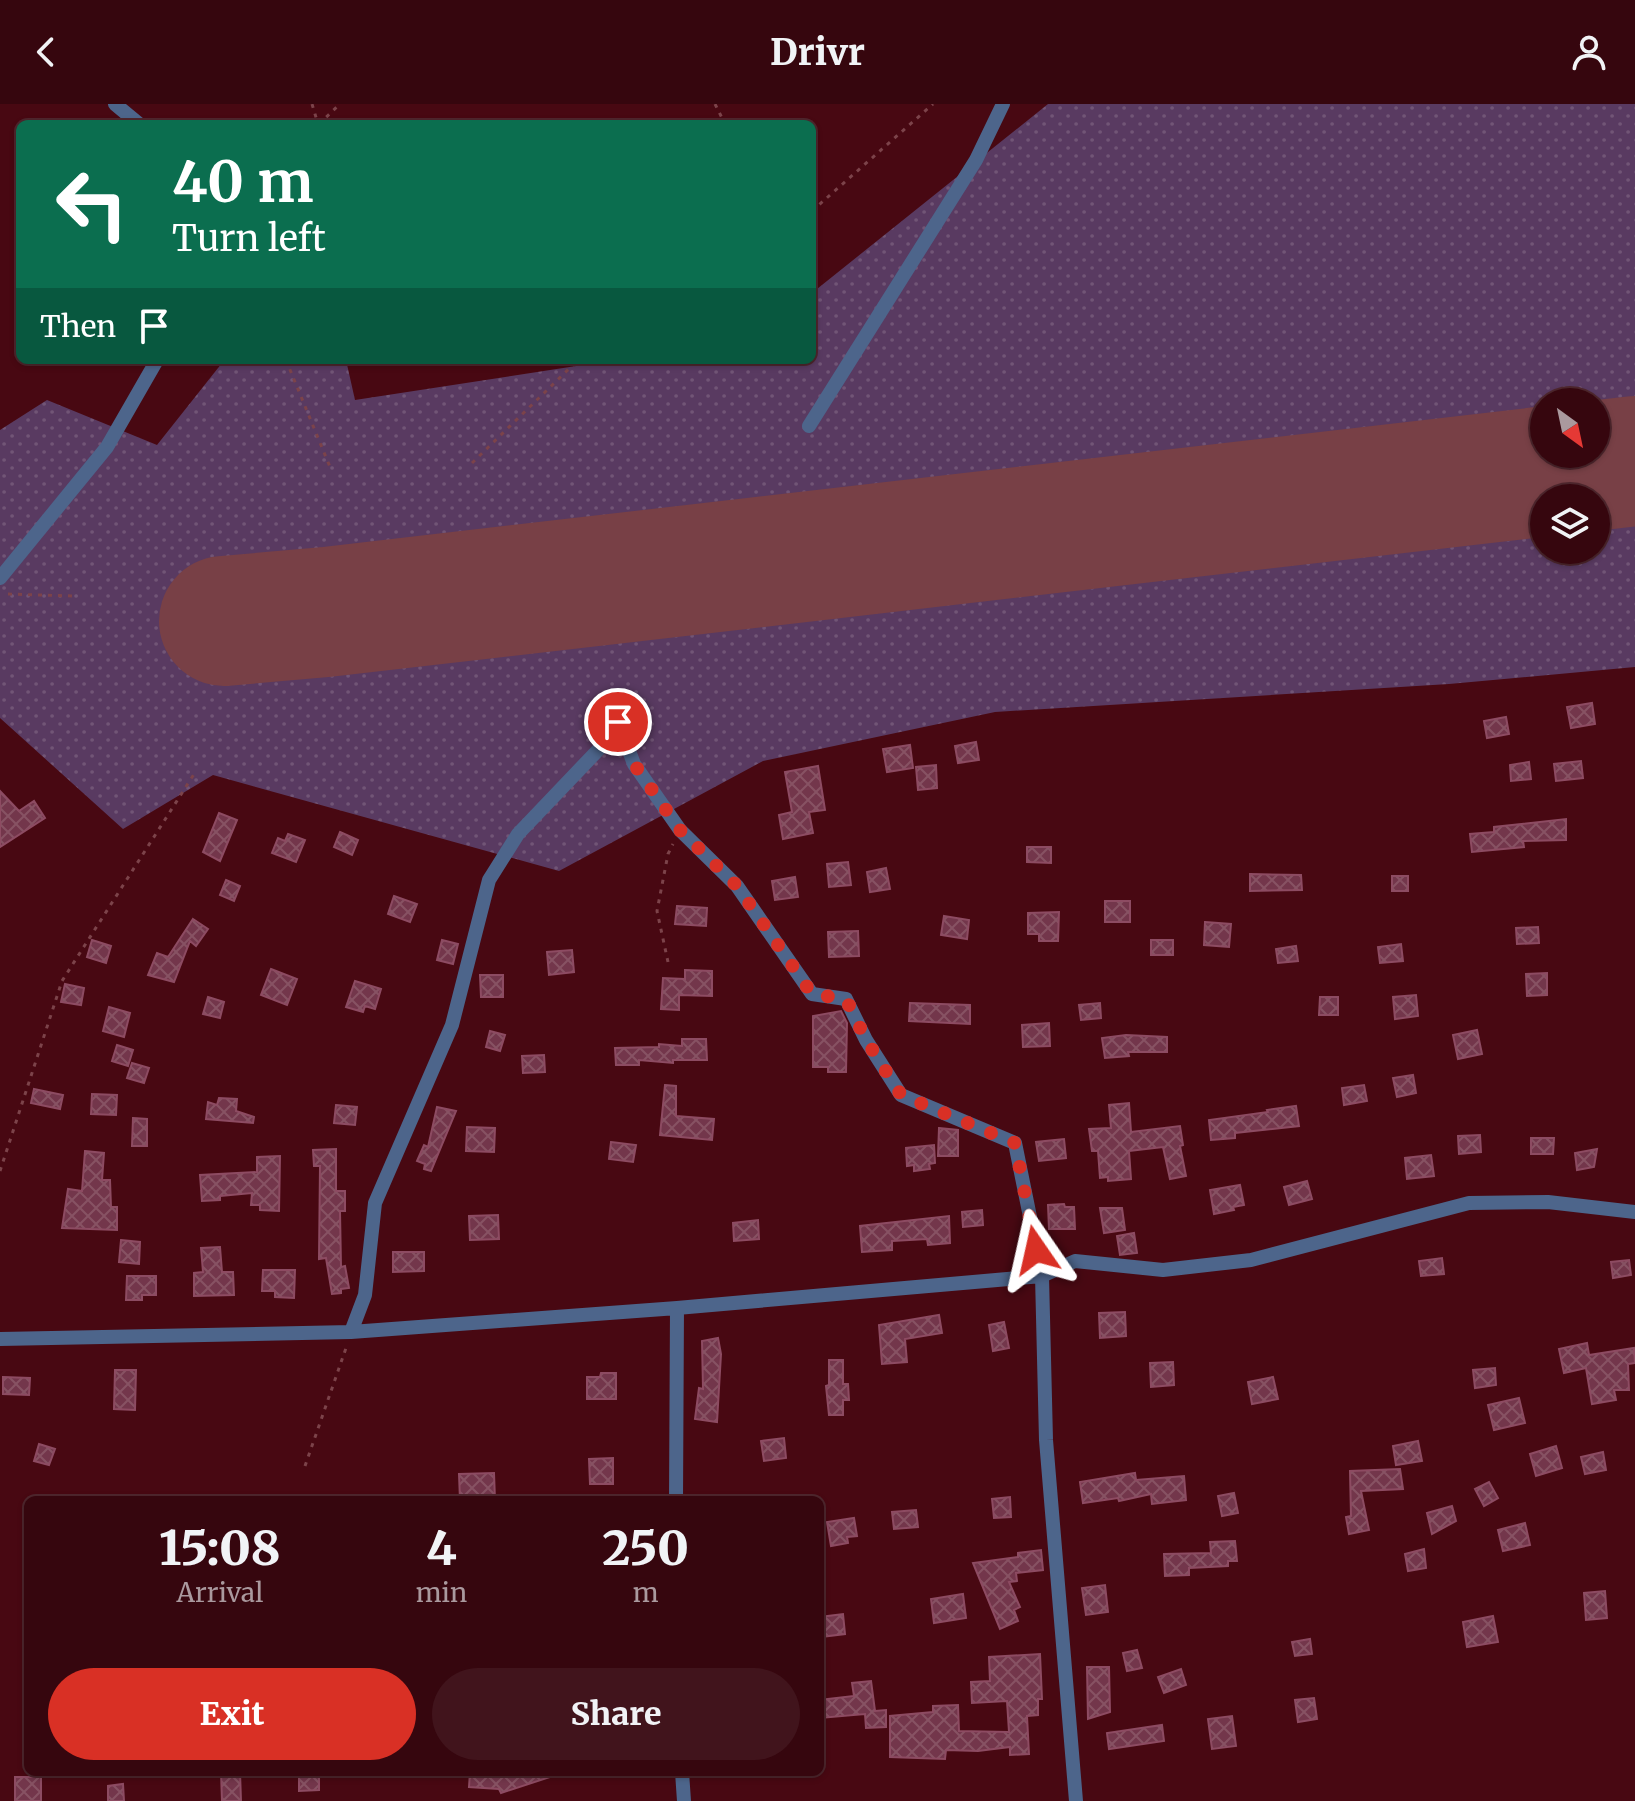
<!DOCTYPE html>
<html lang="en">
<head>
<meta charset="utf-8">
<style>
  :root { --surface:#36060e; --page:#41141c; --text:#f1f3f6; --muted:#aa999e; --line:#50272e; --accent:#d93025 }
  body { margin:0; font-family:Merriweather,serif; background:var(--page); color:var(--text); height:100vh; display:flex; flex-direction:column; font-size:30px; white-space:nowrap }
  * { box-sizing:border-box; margin:0 }
  p { font-size:26px; color:var(--muted) }
  .icon { flex:none; width:44px; height:44px; fill:none; stroke:currentColor; stroke-width:2; stroke-linecap:round; stroke-linejoin:round }
  .map { position:relative; flex:1; overflow:hidden }
  .panel { position:absolute; left:24px; top:1392px; width:800px; height:280px; display:flex; flex-direction:column; background:var(--surface); border-radius:12px; box-shadow:0 2px 6px #0004,0 0 0 2px var(--line) }
  .panel>* { flex:none }
  .top-card { position:absolute; left:16px; top:16px; width:800px; height:244px; border-radius:12px; box-shadow:0 2px 6px #0004,0 0 0 2px var(--line); background:#0b6e4f; color:#fff; overflow:hidden }
  .needle { width:52px; rotate:147deg }
  .tools { position:absolute; left:1530px; top:284px; display:grid; gap:16px }
  .tools a { display:grid; place-items:center; width:80px; height:80px; border-radius:50%; background:var(--surface); box-shadow:0 2px 6px #0004,0 0 0 2px var(--line); font-size:40px }
  .pin { position:absolute; display:grid; place-items:center; width:68px; height:68px; color:#fff; margin:-34px; border:4px solid #fff; border-radius:50%; box-shadow:0 2px 8px #0007 }
  .me { position:absolute; width:88px; margin:-44px; rotate:349deg; stroke-linejoin:round; filter:drop-shadow(0 0 6px #0008) }
  .turn { display:flex; align-items:center; gap:28px; height:168px; padding:0 24px; font-size:36px }
  .turn .icon { width:104px; height:104px; stroke-width:2.5 }
  .turn b { display:block; font-size:56px; line-height:68px }
  .then { display:flex; align-items:center; height:76px; padding:0 24px; background:#0003; gap:16px; font-size:30px }
  .eta { display:flex; justify-content:space-evenly; align-items:center; height:136px; text-align:center }
  .eta b { font-size:48px; font-weight:800; line-height:56px }
  .cta { display:flex; gap:16px; margin-top:auto; padding:16px 24px }
  .cta a { flex:1; height:92px; border-radius:48px; background:var(--accent); color:#fff; font-size:32px; font-weight:800; line-height:92px; text-align:center }
  .cta a+a { background:var(--page); color:var(--text) }
  header { display:flex; justify-content:space-between; align-items:center; height:104px; padding:0 24px; background:var(--surface); font-size:36px; font-weight:800 }
  .map>svg:first-child { display:block }
  .grass { fill:url(#grass-dots); fill-rule:evenodd }
  .lines { fill:none; stroke-linecap:round; stroke-linejoin:round }
  .runway { stroke:#784046; stroke-width:130 }
  .building { fill:url(#building-cross-hatch); stroke:#8d4b62; stroke-width:2 }
  .path { stroke:#7c434a; stroke-width:3; stroke-dasharray:4 6; stroke-linecap:butt }
  .street { stroke:#4d658b; stroke-width:14 }
  .route { stroke:#d93025; stroke-width:14; stroke-dasharray:0 25.2 }
</style>
</head>
<body>
<header><svg class="icon" aria-label="back" viewBox="0 0 24 24"><path d="M15 5l-7 7 7 7"/></svg>Drivr<svg class="icon" aria-label="person" viewBox="0 0 24 24"><circle cx="12" cy="8" r="4"/><path d="M4 21q1-7 8-7t8 7"/></svg></header>
<div class="map">
<svg width="1635" height="1697" viewBox="0 0 1635 1697">
  <defs>
    <pattern id="grass-dots" width="8" height="8" patternUnits="userSpaceOnUse" patternTransform="scale(2)"><rect width="8" height="8" fill="#593a61"/><path d="M2 2h.1M6 6h.1" fill="none" stroke="#715576" stroke-width="1.8" stroke-linecap="round"/></pattern>
    <pattern id="building-cross-hatch" width="8" height="8" patternUnits="userSpaceOnUse" patternTransform="scale(2)"><rect width="8" height="8" fill="#73364b"/><path d="M0 0l8 8M0 8l8-8" fill="none" stroke="#875263"/></pattern>
  </defs>
  <rect width="100%" height="100%" fill="#480812"/>
  <!-- grass -->
  <path class="grass" d="M1048,0H1635V563L1449,580L995,608L763,657L559,767L213,671L123,725L0,614V326L47,296L157,341L222,259L217,256H346L355,296L615,256H812V189ZM1544,298H1596V350H1544ZM1544,394H1596V446H1544Z"/>
  <g class="lines">
    <!-- runway -->
    <path class="runway" d="M224,517L326,508L1635,357"/>
  </g>
  <!-- building -->
  <path class="building" d="M1592,599L1595,620L1571,624L1567,603Z
    M1506,613L1509,630L1487,634L1484,617Z
    M976,638L979,656L958,659L955,642Z
    M910,641L913,664L887,668L883,645Z
    M1581,657L1583,674L1556,677L1554,660Z
    M1529,658L1531,675L1511,677L1510,661Z
    M936,661L937,684L918,686L916,663Z
    M818,662L825,706L809,708L813,729L783,735L779,711L792,708L785,668Z
    M0,687L19,707L34,697L45,714L0,743Z
    M219,709L237,716L220,757L203,748Z
    M1566,715V736L1523,737L1524,743L1472,748L1470,730L1494,728V723Z
    M340,728L358,736L352,751L334,743Z
    M288,730L305,736L296,758L272,749L278,734L285,737Z
    M1027,743H1051V759L1027,758Z
    M848,758L851,781L829,783L827,760Z
    M886,764L890,785L870,788L867,768Z
    M1250,770L1301,771L1302,786L1250,787Z
    M1392,772H1408V787H1392Z
    M795,773L798,793L775,796L772,777Z
    M226,776L240,782L234,797L220,791Z
    M394,792L417,800L410,818L388,810Z
    M1105,797H1130V818H1105Z
    M677,802L707,804L706,822L675,820Z
    M1059,808L1058,837H1039V830H1028V809Z
    M944,812L969,816L967,835L941,831Z
    M193,815L208,825L196,842L190,837L174,878L148,871L157,849L168,853Z
    M1205,818L1231,820L1229,843L1204,841Z
    M1538,823L1539,839L1517,840L1516,824Z
    M858,827L859,852L829,853L828,828Z
    M92,836L111,842L106,859L87,853Z
    M442,836L458,840L453,860L437,856Z
    M1151,836H1173V851H1151Z
    M1401,840L1403,857L1380,859L1378,843Z
    M1296,842L1298,857L1278,859L1276,845Z
    M572,846L574,868L549,871L547,848Z
    M271,865L297,875L287,901L261,891Z
    M685,866L712,867V892L679,891V906L661,905L663,874L685,875Z
    M1547,869V891L1527,892L1526,870Z
    M480,871H503V893H481Z
    M355,877L381,885L375,905L365,902L363,908L346,903Z
    M65,880L84,884L81,901L61,898Z
    M1416,891L1418,912L1395,915L1393,893Z
    M208,893L224,898L220,914L203,910Z
    M1320,893H1338V911H1319Z
    M910,899L970,901V920L909,917Z
    M1100,899L1101,914L1081,916L1079,901Z
    M109,903L130,909L124,933L103,927Z
    M841,907L847,919L846,968H828V963H813V912Z
    M1049,919L1050,942L1023,943L1022,921Z
    M1477,926L1482,950L1458,955L1453,931Z
    M490,927L505,931L500,947L486,943Z
    M1126,931L1167,933V948H1128L1129,952L1105,954L1102,934Z
    M682,935H706L707,956H673V959L639,956V961H616L615,944L659,943V940L682,942Z
    M117,941L133,946L128,962L112,957Z
    M544,951L545,968L523,969L522,952Z
    M132,959L149,964L144,979L127,974Z
    M1413,971L1416,989L1397,993L1393,974Z
    M665,981L676,982V1012L714,1015L712,1036L660,1031Z
    M1364,981L1367,997L1344,1001L1342,984Z
    M34,985L63,991L60,1005L31,999Z
    M92,990L117,991L116,1011L91,1010Z
    M219,994L237,995L236,1007L254,1013L253,1019L206,1015L208,998L217,1001Z
    M1129,999L1131,1028L1180,1022L1183,1041L1180,1042L1186,1072L1170,1075L1163,1043L1129,1047L1131,1075L1108,1077V1073L1100,1074L1098,1047H1092L1089,1025L1111,1024L1109,1001Z
    M336,1001L357,1003L355,1021L334,1019Z
    M1296,1002L1299,1022L1235,1029V1034L1211,1036L1209,1016L1268,1008L1267,1006Z
    M437,1003L456,1007L431,1067L424,1065L425,1060L417,1057L424,1041L428,1043Z
    M133,1014L147,1015V1042H132Z
    M467,1023L495,1024L494,1048L466,1047Z
    M939,1024L958,1026V1052H938Z
    M1480,1031L1481,1048L1459,1050L1458,1032Z
    M1531,1034H1554L1553,1050H1531Z
    M1064,1035L1066,1054L1039,1057L1036,1038Z
    M611,1038L636,1041L633,1058L609,1055Z
    M934,1041L935,1059L929,1060L930,1065L914,1067V1061L907,1062L906,1044Z
    M336,1045V1087H345V1107H340L341,1163L345,1162L349,1184L341,1185V1189L332,1190L326,1154L319,1155L320,1062H314L313,1046Z
    M1597,1045L1594,1063L1577,1066L1575,1049Z
    M85,1047L104,1049L102,1076H110L111,1103H117V1126L62,1124L68,1085L82,1087Z
    M1431,1051L1434,1072L1407,1075L1405,1054Z
    M280,1052L279,1107L260,1106V1101H251L252,1089L220,1092V1096L202,1097L200,1071L257,1068V1053Z
    M1307,1077L1312,1095L1289,1101L1284,1083Z
    M1240,1081L1244,1101L1233,1103L1234,1106L1214,1110L1210,1086Z
    M1064,1100L1065,1103H1074L1075,1125H1049L1048,1101Z
    M1100,1104H1122L1125,1126L1104,1129Z
    M982,1106L983,1121L963,1123L962,1108Z
    M498,1111L499,1135L470,1136L469,1112Z
    M949,1112L950,1139L928,1141L927,1135L892,1137V1146L862,1148L860,1122Z
    M758,1116L759,1135L734,1137L733,1119Z
    M1134,1129L1137,1149L1120,1151L1117,1132Z
    M121,1136L140,1138L139,1160L119,1158Z
    M220,1143L222,1168H233L234,1191L194,1192V1169L203,1168L201,1144Z
    M393,1148H424V1167L393,1168Z
    M1442,1154L1444,1170L1421,1172L1419,1157Z
    M1629,1156L1631,1171L1613,1174L1611,1158Z
    M263,1166H295L294,1194L275,1193V1187H262Z
    M127,1172H156V1191H142V1196H126Z
    M1125,1208L1126,1232L1100,1234L1099,1209Z
    M939,1211L942,1229L905,1235L907,1258L882,1260L879,1221Z
    M1004,1218L1009,1244L993,1247L989,1221Z
    M718,1234L721,1250L717,1318L695,1315L699,1284L703,1285L702,1237Z
    M1587,1239L1589,1251L1634,1244L1635,1259L1628,1260L1629,1286H1614L1616,1296L1592,1300L1586,1264L1564,1269L1559,1245Z
    M829,1256H843V1280H848L849,1296H843V1311H829L826,1282L829,1281Z
    M1173,1258L1174,1281L1151,1283L1150,1259Z
    M1495,1264L1496,1281L1475,1284L1473,1266Z
    M115,1266H136L135,1306L114,1305Z
    M601,1269H616V1295H587V1273H600Z
    M3,1273L30,1274L29,1291L3,1290Z
    M1273,1273L1278,1295L1252,1300L1248,1278Z
    M1519,1294L1525,1319L1494,1326L1488,1301Z
    M784,1334L786,1354L764,1357L761,1337Z
    M1418,1337L1422,1357L1396,1361L1393,1342Z
    M39,1340L55,1345L49,1361L34,1357Z
    M1556,1342L1562,1364L1536,1372L1530,1350Z
    M1603,1348L1606,1366L1585,1370L1581,1353Z
    M613,1354V1380H590L589,1355Z
    M1400,1365L1403,1385L1361,1387L1369,1426L1349,1430L1346,1413L1351,1412L1350,1367Z
    M494,1369L495,1396H460L459,1370Z
    M1135,1369L1136,1376L1184,1372L1186,1396L1152,1400L1151,1390L1119,1397L1118,1394L1083,1399L1080,1378Z
    M1489,1378L1498,1394L1484,1402L1475,1385Z
    M1234,1389L1238,1409L1222,1412L1218,1392Z
    M1010,1393L1011,1413L994,1414L992,1395Z
    M1452,1402L1456,1417L1432,1430L1427,1409Z
    M916,1406L918,1423L894,1425L892,1408Z
    M854,1414L857,1432L847,1433L848,1439L831,1442L827,1418Z
    M1525,1419L1530,1441L1503,1447L1498,1426Z
    M1235,1437L1237,1457H1228V1462L1189,1464V1471L1165,1472L1164,1450L1211,1449L1210,1438Z
    M1424,1445L1426,1464L1408,1467L1405,1450Z
    M1041,1446L1043,1466L1016,1469L1017,1477L1009,1478L1020,1503L1014,1506L1018,1517L1000,1525L973,1459L1018,1453V1449Z
    M1105,1481L1108,1508L1086,1511L1082,1484Z
    M1605,1487L1607,1514L1586,1516L1584,1489Z
    M963,1490L966,1514L934,1519L931,1495Z
    M843,1510L845,1530L820,1533V1513Z
    M1493,1512L1498,1538L1467,1543L1463,1518Z
    M1310,1535L1312,1550L1295,1552L1292,1538Z
    M1137,1546L1142,1564L1127,1567L1123,1549Z
    M1040,1550L1042,1595H1038V1611L1027,1612L1029,1650L1010,1651V1643L978,1647L946,1646L945,1655L890,1653V1612L933,1608V1602L958,1601L959,1627L1009,1628L1007,1597L972,1599L971,1578L990,1577L989,1553Z
    M1087,1563H1109L1110,1608L1088,1615Z
    M1181,1565L1186,1581L1164,1589L1158,1573Z
    M871,1577L875,1607L886,1606V1623L866,1624L865,1610L820,1614V1596L854,1592L852,1579Z
    M1314,1594L1317,1615L1298,1618L1295,1596Z
    M1232,1612L1236,1642L1212,1645L1208,1615Z
    M1162,1621L1164,1637L1109,1645L1107,1629Z
    M221,1668H240L241,1697H222Z
    M470,1668H556V1671L501,1689L499,1685L469,1683Z
    M299,1669H319V1686L299,1687Z
    M15,1673H41V1697H15Z
    M123,1680L124,1697H108V1682Z"/>
  <g class="lines">
    <!-- path -->
    <path class="path" d="M312,0L318,20
      M715,0L725,20
      M319,20L340,0
      M812,107L933,0
      M286,256L330,363
      M472,359L578,256
      M8,490L72,492
      M668,858L657,807L668,750L673,740
      M0,1067L62,877L196,667
      M305,1362L346,1244"/>
    <!-- street -->
    <path class="street" d="M115,0L139,20
      M809,322L976,56L1003,0
      M0,474L107,343L157,256
      M618,618L634,660L680,726L737,782L812,890L846,895L866,936L901,991L1015,1039L1042,1172L1046,1336L1076,1697
      M351,1228L365,1191L375,1099L452,921L489,776L518,730L600,644L618,618
      M0,1235L351,1228L677,1204L1042,1172L1075,1157L1163,1166L1251,1156L1469,1099L1548,1098L1635,1108
      M676,1396L677,1204
      M682,1668L684,1697"/>
  </g>
  <g class="lines">
    <!-- route -->
    <path class="route" d="M618,618L634,660L680,726L737,782L812,890L846,895L866,936L901,991L1015,1039L1036,1146"/>
  </g>
</svg>
<div class="tools">
<a><svg class="needle" viewBox="-14 -14 28 28"><path d="M0-13l5 13h-10z" fill="#e53935"/><path d="M0 13l5-13h-10z" fill="#aa999e"/></svg></a>
<a><svg class="icon" aria-label="layers" viewBox="0 0 24 24"><path d="M12 4l9 5-9 5-9-5zM3 14l9 5 9-5"/></svg></a>
</div>
<div class="pin" style="left:618px;top:618px;background:#d93025"><svg class="icon" aria-label="arrive" viewBox="0 0 24 24"><path d="M6 21V4h12l-3 4 3 4H6"/></svg></div>
<svg class="me" style="left:1036px;top:1146px" viewBox="-20 -20 40 40"><path d="M0-17L14 15 0 8-14 15z" fill="#d93025" stroke="#fff" stroke-width="4"/></svg>
<div class="top-card">
<div class="turn"><svg class="icon" aria-label="left" viewBox="0 0 24 24"><path d="M17 20v-9H6M10 6l-5 5 5 5"/></svg><div><b>40 m</b>Turn left</div></div>
<div class="then">Then<svg class="icon" aria-label="arrive" viewBox="0 0 24 24"><path d="M6 21V4h12l-3 4 3 4H6"/></svg></div>
</div>
<section class="panel">
<div class="eta">
<div><b>15:08</b><p>Arrival</p></div>
<div><b>4</b><p>min</p></div>
<div><b>250</b><p>m</p></div>
</div>
<div class="cta"><a>Exit</a><a>Share</a></div>
</section>
</div>
</body>
</html>
